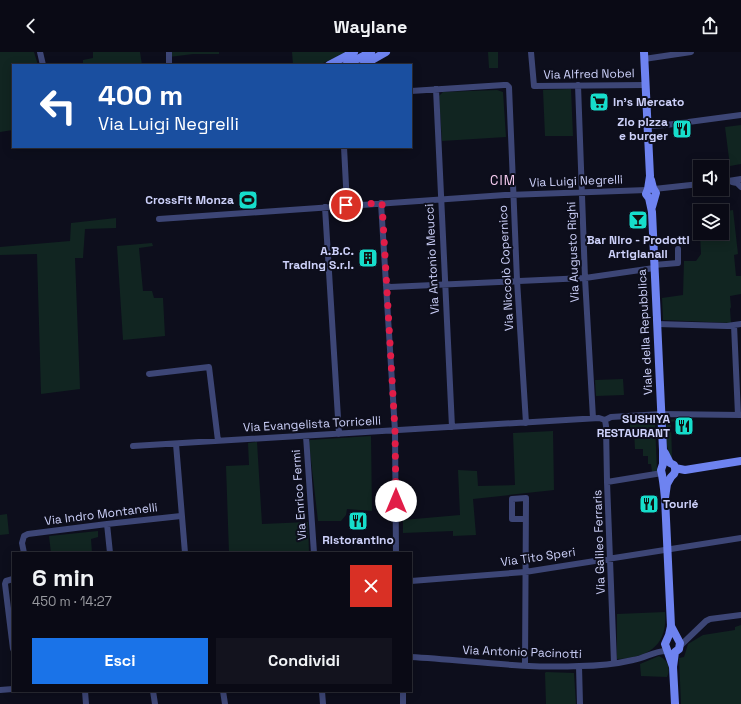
<!DOCTYPE html>
<html lang="it">
<head>
<meta charset="utf-8">
<style>
  :root { --surface:#0a0a15; --page:#13131e; --text:#f1f3f6; --muted:#999aa0; --line:#2a2b34; --accent:#1a73e8 }
  body { margin:0; font-family:"Space Grotesk",sans-serif; background:var(--page); color:var(--text); height:100vh; display:flex; flex-direction:column; font-size:15px; white-space:nowrap }
  * { box-sizing:border-box; margin:0 }
  p { font-size:13px; color:var(--muted) }
  .icon { flex:none; width:22px; height:22px; fill:none; stroke:currentColor; stroke-width:2; stroke-linecap:round; stroke-linejoin:round }
  .map { position:relative; flex:1; overflow:hidden }
  .side { position:absolute; left:12px; top:500px; width:400px; height:140px; display:flex; flex-direction:column; background:var(--surface); border-radius:0px; box-shadow:0 2px 10px #0003,0 0 0 1px var(--line) }
  .side>* { flex:none }
  .top-card { position:absolute; left:12px; top:12px; width:400px; height:84px; border-radius:0px; box-shadow:0 2px 10px #0003,0 0 0 1px var(--line); background:#1a4fa0; color:#fff; overflow:hidden }
  .fabs { position:absolute; left:693px; top:108px; display:grid; gap:8px }
  .fabs a { display:grid; place-items:center; width:36px; height:36px; border-radius:0px; background:var(--surface); box-shadow:0 2px 10px #0003,0 0 0 1px var(--line); font-size:20px }
  .pin { position:absolute; display:grid; place-items:center; width:34px; height:34px; color:#fff; margin:-17px; border:2px solid #fff; border-radius:50%; box-shadow:0 1px 4px #0007 }
  .me { position:absolute; width:44px; margin:-22px; rotate:0deg; stroke-linejoin:round; filter:drop-shadow(0 0 3px #0008) }
  .turn { display:flex; align-items:center; gap:14px; height:84px; padding:0 20px; font-size:18px }
  .turn .icon { width:52px; height:52px; stroke-width:2.5 }
  .turn b { display:block; font-size:28px; line-height:34px }
  .round { display:grid; place-items:center; flex:none; width:42px; height:42px; border-radius:0px; background:var(--page) }
  .overview { display:flex; align-items:center; justify-content:space-between; height:68px; padding:0 20px }
  h1 { font-size:24px; font-weight:700; line-height:30px }
  .cta { display:flex; gap:8px; margin-top:auto; padding:8px 20px }
  .cta a { flex:1; height:46px; border-radius:0px; background:var(--accent); color:#fff; font-size:16px; font-weight:700; line-height:46px; text-align:center }
  .cta a+a { background:var(--page); color:var(--text) }
  header { display:flex; justify-content:space-between; align-items:center; height:52px; padding:0 20px; background:var(--surface); font-size:18px; font-weight:700 }
  .map>svg:first-child { display:block }
  .green { fill:#112521 }
  .lines { fill:none; stroke-linecap:round; stroke-linejoin:round }
  .street { stroke:#3d4676; stroke-width:6 }
  .secondary { stroke:#6e83f0; stroke-width:8 }
  .route { stroke:#e11d48; stroke-width:7; stroke-dasharray:0 12.6 }
  .labels { text-anchor:middle; stroke-width:4; stroke-linejoin:round; paint-order:stroke }
  .street-label { font-size:12px; fill:#cdd1fa; stroke:#0d0e1c }
  .poi-label { font-size:12px; font-weight:bold; fill:#cdd1fa; stroke:#0d0e1c; text-anchor:end }
  .neighbourhood-label { font-size:13px; letter-spacing:1px; fill:#facff3; stroke:#0d0e1c }
</style>
</head>
<body>
<header><svg class="icon" aria-label="back" viewBox="0 0 24 24"><path d="M15 5l-7 7 7 7"/></svg>Waylane<svg class="icon" aria-label="share" viewBox="0 0 24 24"><path d="M12 15V3M7 8l5-5 5 5M5 13v7h14v-7"/></svg></header>
<div class="map">
<svg width="741" height="652" viewBox="0 0 741 652">
  <rect width="100%" height="100%" fill="#0d0e1c"/>
  <!-- green -->
  <path class="green" d="M0,0H34L38,13H13V78L0,80Z
    M93,0H140L142,13H83V8L93,6Z
    M169,0H219V2H193L169,5Z
    M292,0H347L319,13H293Z
    M488,0H498V16H489Z
    M571,37L573,84H545L543,38Z
    M497,38L503,40L506,85L442,89L439,44L443,40Z
    M741,73V112L730,114L725,75Z
    M733,158L738,202L734,203L736,224H741V242L730,244L731,255L730,257L731,271L663,268L662,246L683,243L684,209H696L701,202L699,162L700,181H722V160Z
    M116,166V176L85,177L83,206H75L80,337L41,342L37,202L0,203V195L70,189L71,171Z
    M152,191L153,194L139,196L143,239H152L154,246H163L165,284L123,288L117,194Z
    M623,327L624,343L596,344L595,328Z
    M652,367L655,371L657,419L652,420L651,412H648V404H643V397H635L634,379H630V369Z
    M675,367V369L671,370L672,406C666,399 663,375 669,368Z
    M553,379L554,438L473,447L476,483L453,484V479L403,481V468L460,463L458,418L477,419L478,434L515,433L513,381Z
    M371,384L372,459L347,457L346,463L341,469H318L309,391L310,388Z
    M257,390L262,472L308,470L309,501H229L226,414L249,413L248,391Z
    M7,462L9,482L0,483V463Z
    M98,479V485L91,487L92,501H51L49,484Z
    M665,560C668,593 649,606 617,607V562Z
    M741,573V652H681L679,606L684,605L688,592L703,583L735,578V575Z
    M659,604C668,608 671,616 667,625L641,624L640,612Z
    M546,620L574,621L576,652H546L545,621Z"/>
  <g class="lines">
    <!-- street -->
    <path class="street" d="M40,0L43,13
      M169,0V13
      M531,0L534,34L645,33
      M644,7L691,0
      M578,33L585,226L593,366
      M436,37L452,375
      M411,39L504,33H507L509,35L517,228L526,371
      M647,74L666,73L741,63
      M344,95L347,153
      M722,130L741,127
      M732,130L737,131L741,135
      M654,137L700,132
      M381,151L395,379L396,501
      M325,155L339,382
      M159,167L505,143L647,138
      M654,213L678,211V197
      M386,233L390,235L585,226L654,216
      M657,272L727,274L741,272
      M734,273L738,363
      M149,322L209,315L218,389
      M605,368L606,374L607,430L614,611
      M306,384L314,501
      M176,392L185,501
      M133,394L599,366L605,368L611,365L661,362L741,363
      M607,430L662,421
      M107,472L110,501
      M24,501L22,491L24,484L28,482L107,472L181,464
      M13,527L6,529L5,532L13,597
      M411,529L525,520L741,486
      M680,594L706,569L710,567L741,563
      M411,605C467,608 523,617 579,614C597,614 616,612 633,608C646,606 655,598 668,599
      M525,614L526,446L512,447V467H525
      M579,614L580,652
      M0,638L13,637
      M85,639L86,652
      M153,639L155,652
      M223,639L225,652
      M322,639L323,652
      M403,639V652"/>
    <!-- secondary -->
    <path class="secondary" d="M644,0L650,124L648,137L646,142L649,146L652,160L663,398V412L661,418C663,426 664,436 665,446
      M329,13L354,0
      M346,13L371,0
      M363,13L386,0
      M651,128L653,136L656,141L652,155
      M665,401L670,411L674,413L676,417L674,422L671,425L667,432L665,446L671,574L669,583L665,592L673,615
      M675,416L685,418L741,409
      M671,574L680,591L679,597L675,600L673,615L675,652"/>
  </g>
  <g class="lines">
    <!-- route -->
    <path class="route" d="M346,153L382,151L395,379L396,449"/>
  </g>
  <!-- icons -->
  <defs>
    <g id="supermarket-square" transform="scale(1)"><rect x="-9" y="-9" width="18" height="18" rx="4" fill="#16ddcb" stroke="#0d0e1c"/><path d="M-6-5.5h2.5l.6 2H6L4.5 2H-2.5L-4.4-4H-6ZM-1.5 3.2a1.3 1.3 0 1 0 .1 0ZM3 3.2a1.3 1.3 0 1 0 .1 0Z" fill="#111"/></g>
    <g id="restaurant-square" transform="scale(1)"><rect x="-9" y="-9" width="18" height="18" rx="4" fill="#16ddcb" stroke="#0d0e1c"/><path d="M-5-6h1v4h1v-4h1v4h1v-4h1v5L-1.5 .5V6h-2V.5L-5-1ZM5-6V6H3V1.5H1.5Q1.5-4 5-6Z" fill="#111"/></g>
    <g id="stadium-square" transform="scale(1)"><rect x="-9" y="-9" width="18" height="18" rx="4" fill="#16ddcb" stroke="#0d0e1c"/><path d="M0-5a6.5 5 0 1 0 0 10a6.5 5 0 1 0 0-10ZM-3.5-1.8h7v3.6h-7Z" fill="#111"/></g>
    <g id="bar-square" transform="scale(1)"><rect x="-9" y="-9" width="18" height="18" rx="4" fill="#16ddcb" stroke="#0d0e1c"/><path d="M-6-5H6L.8 .8V4.5H3.5V6h-7V4.5H-.8V.8Z" fill="#111"/></g>
    <g id="building-square" transform="scale(1)"><rect x="-9" y="-9" width="18" height="18" rx="4" fill="#16ddcb" stroke="#0d0e1c"/><path d="M-4-6H4V6H1V3H-1V6H-4ZM-2.5-4.3h1.7v1.8h-1.7ZM.8-4.3h1.7v1.8H.8ZM-2.5-1h1.7V.8h-1.7ZM.8-1h1.7V.8H.8Z" fill="#111"/></g>
  </defs>
  <g fill-rule="evenodd">
    <use href="#supermarket-square" x="599" y="50"/>
    <use href="#restaurant-square" x="682" y="77"/>
    <use href="#stadium-square" x="248" y="148"/>
    <use href="#bar-square" x="638" y="168"/>
    <use href="#building-square" x="368" y="206"/>
    <use href="#restaurant-square" x="684" y="374"/>
    <use href="#restaurant-square" x="649" y="452"/>
    <use href="#restaurant-square" x="358" y="469"/>
  </g>
  <g class="labels">
    <!-- street labels -->
    <g class="street-label">
      <text transform="translate(589 22) rotate(-1)" y="4">Via Alfred Nobel</text>
      <text transform="translate(576 129) rotate(-2)" y="4">Via Luigi Negrelli</text>
      <text transform="translate(573 200) rotate(-92)" y="4">Via Augusto Righi</text>
      <text transform="translate(432 207) rotate(-93)" y="4">Via Antonio Meucci</text>
      <text transform="translate(506 216) rotate(-93)" y="4">Via Niccolò Copernico</text>
      <text transform="translate(645 280) rotate(-93)" y="4">Viale della Repubblica</text>
      <text transform="translate(312 372) rotate(-3)" y="4">Via Evangelista Torricelli</text>
      <text transform="translate(299 443) rotate(-94)" y="4">Via Enrico Fermi</text>
      <text transform="translate(101 462) rotate(-7)" y="4">Via Indro Montanelli</text>
      <text transform="translate(599 490) rotate(-92)" y="4">Via Galileo Ferraris</text>
      <text transform="translate(538 505) rotate(-8)" y="4">Via Tito Speri</text>
      <text transform="translate(522 600) rotate(2)" y="4">Via Antonio Pacinotti</text>
    </g>
    <!-- poi labels -->
    <g class="poi-label">
      <text x="613" y="54" text-anchor="start">In's Mercato</text>
      <text x="668" y="74">Zio pizza<tspan x="668" dy="14">e burger</tspan></text>
      <text x="234" y="152">CrossFit Monza</text>
      <text x="638" y="192" text-anchor="middle">Bar Niro - Prodotti<tspan x="638" dy="14">Artigianali</tspan></text>
      <text x="354" y="203">A.B.C.<tspan x="354" dy="14">Trading S.r.l.</tspan></text>
      <text x="670" y="371">SUSHIYA<tspan x="670" dy="14">RESTAURANT</tspan></text>
      <text x="663" y="456" text-anchor="start">Tourlé</text>
      <text x="358" y="492" text-anchor="middle">Ristorantino</text>
    </g>
    <!-- neighbourhood labels -->
    <g class="neighbourhood-label">
      <text x="503" y="133">CIM</text>
    </g>
  </g>
</svg>
<div class="fabs">
<a><svg class="icon" aria-label="sound" viewBox="0 0 24 24"><path d="M4 9h4l5-4v14l-5-4H4zM17 9q2 3 0 6"/></svg></a>
<a><svg class="icon" aria-label="layers" viewBox="0 0 24 24"><path d="M12 4l9 5-9 5-9-5zM3 14l9 5 9-5"/></svg></a>
</div>
<div class="pin" style="left:346px;top:153px;background:#d93025"><svg class="icon" aria-label="arrive" viewBox="0 0 24 24"><path d="M6 21V4h12l-3 4 3 4H6"/></svg></div>
<svg class="me" style="left:396px;top:449px" viewBox="-20 -20 40 40"><circle r="19" fill="#fff"/><path d="M0-13L10 11 0 6-10 11z" fill="#e11d48"/></svg>
<div class="top-card">
<div class="turn"><svg class="icon" aria-label="left" viewBox="0 0 24 24"><path d="M17 20v-9H6M10 6l-5 5 5 5"/></svg><div><b>400 m</b>Via Luigi Negrelli</div></div>
</div>
<section class="side">
<div class="overview"><div><h1>6 min</h1><p>450 m · 14:27</p></div><a class="round" style="background:#d93025;color:#fff"><svg class="icon" aria-label="close" viewBox="0 0 24 24"><path d="M6 6l12 12M18 6L6 18"/></svg></a></div>
<div class="cta"><a>Esci</a><a>Condividi</a></div>
</section>
</div>
</body>
</html>
